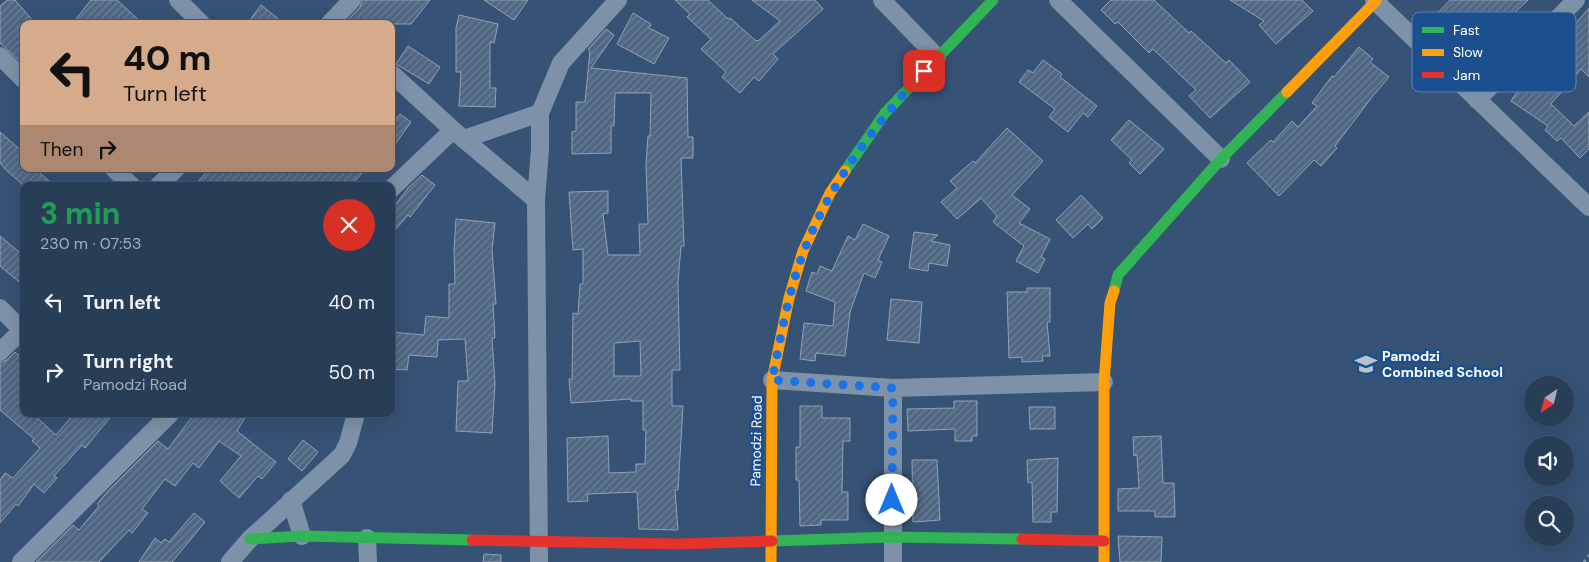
<!DOCTYPE html>
<html lang="en">
<head>
<meta charset="utf-8">
<style>
  :root { --surface:#283e57; --page:#344961; --text:#f1f3f6; --muted:#a5aeba; --line:#44576d }
  body { margin:0; font-family:"DM Sans",sans-serif; background:var(--page); color:var(--text); height:100vh; display:flex; flex-direction:column; font-size:19px; white-space:nowrap }
  * { box-sizing:border-box; margin:0 }
  p { font-size:16px; color:var(--muted) }
  .icon { flex:none; width:28px; height:28px; fill:none; stroke:currentColor; stroke-width:2; stroke-linecap:round; stroke-linejoin:round }
  .map { position:relative; flex:1; overflow:hidden }
  .sheet { position:absolute; left:20px; top:182px; width:375px; height:235px; display:flex; flex-direction:column; background:var(--surface); border-radius:10px; box-shadow:0 5px 20px #0002,0 0 0 1px var(--line) }
  .sheet>* { flex:none }
  .hud { position:absolute; left:20px; top:20px; width:375px; height:152px; border-radius:10px; box-shadow:0 5px 20px #0002,0 0 0 1px var(--line); background:#d6ab8b; color:#111; overflow:hidden }
  .needle { width:32px; rotate:215deg }
  .controls { position:absolute; left:1524px; top:376px; display:grid; gap:10px }
  .controls a { display:grid; place-items:center; width:50px; height:50px; border-radius:50%; background:var(--surface); box-shadow:0 5px 20px #0002,0 0 0 1px var(--line); font-size:25px }
  .pin { position:absolute; display:grid; place-items:center; width:42px; height:42px; color:#fff; margin:-21px; border-radius:10px; box-shadow:0 2px 8px #0006 }
  .me { position:absolute; width:55px; margin:-28px; rotate:0deg; stroke-linejoin:round; filter:drop-shadow(0 0 4px #0008) }
  .turn { display:flex; align-items:center; gap:18px; height:105px; padding:0 20px; font-size:22px }
  .turn .icon { width:65px; height:65px; stroke-width:2.5 }
  .turn b { display:block; font-size:35px; line-height:42px }
  .then { display:flex; align-items:center; height:48px; padding:0 20px; background:#0003; gap:10px; font-size:19px }
  .round { display:grid; place-items:center; flex:none; width:52px; height:52px; border-radius:26px; background:var(--page) }
  .headline { display:flex; align-items:center; justify-content:space-between; height:85px; padding:0 20px }
  h1 { font-size:30px; font-weight:800; line-height:38px; color:#1e9e55 }
  ul { padding:0; list-style:none }
  li { display:flex; align-items:center; gap:15px; height:70px; padding:0 20px }
  li div { flex:1 }
  li b { display:block; font-size:19px }
  li em { font-style:normal }
  .map>svg:first-child { display:block }
  .building { fill:url(#building-hatch); stroke:#92a2b6; fill-rule:evenodd }
  .lines { fill:none; stroke-linecap:round; stroke-linejoin:round }
  .path { stroke:#7d92a8; stroke-width:3; stroke-dasharray:2.5 4; stroke-linecap:butt }
  .street { stroke:#7d92a8; stroke-width:18 }
  .fast { stroke:#30b455; stroke-width:11 }
  .slow { stroke:#ff9f0a; stroke-width:11 }
  .jam { stroke:#e5322d; stroke-width:11 }
  .route { stroke:#1a73e8; stroke-width:9; stroke-dasharray:0 16.2 }
  .labels { text-anchor:middle; stroke-width:5; stroke-linejoin:round; paint-order:stroke }
  .poi-label { font-size:14px; font-weight:bold; fill:#fff; stroke:#1b4f8f; text-anchor:start }
  .street-label { font-size:14px; fill:#fff; stroke:#1b4f8f }
  .key { fill:#1b4f8f; stroke:#5f84b1; stroke-width:1 }
  .key-label { font-size:14px; fill:#fff }
</style>
</head>
<body>
<div class="map">
<svg width="1589" height="562" viewBox="0 0 1589 562">
  <defs>
    <pattern id="building-hatch" width="6" height="6" patternUnits="userSpaceOnUse" patternTransform="scale(1.25)"><rect width="6" height="6" fill="#506783"/><path d="M-1 1l2-2M0 6l6-6M5 7l2-2" fill="none" stroke="#6a7e96"/></pattern>
  </defs>
  <rect width="100%" height="100%" fill="#365274"/>
  <!-- building -->
  <path class="building" d="M7,0H15L36,24H24V65L0,43V6Z
    M91,0H117L143,24H72Z
    M362,0H430L411,24H344L360,7Z
    M484,0H528L514,20Z
    M675,0H708L728,19L730,18L755,40L758,41L780,21L752,0H815L823,9L773,54L778,59L759,81L754,77L740,93L722,77L726,72L701,49L711,39L687,17L690,14Z
    M1111,0H1154L1189,33L1191,31L1226,63L1229,60L1250,82L1210,118L1189,96L1196,90L1153,49L1149,53L1118,22L1115,24L1101,10Z
    M1230,0H1302L1313,11L1276,44L1259,25L1264,21Z
    M1450,0H1528L1473,51L1454,30L1451,34L1433,18Z
    M261,5L285,24H247Z
    M1589,8V77L1581,69L1551,104L1574,126L1589,112V149L1580,158L1561,138L1557,141L1545,130L1548,126L1511,101L1524,81L1529,85L1555,56L1552,53L1574,30L1572,28Z
    M633,13L651,24L649,28L669,38L654,64L617,44Z
    M459,15L498,24L494,43L490,42V88H496L495,107L459,106L461,72H456V28Z
    M606,29L614,35L591,68L687,78L688,137H693V158H681L684,246H681L678,282L680,370H672V406H683L678,490H675L678,530L639,529L637,492L587,494L588,501L568,502L567,438L608,436L609,473L636,472V464H645L646,430H643V401H631V399L571,403L569,379H572L573,313L578,314L580,284H583V249L573,250L569,192L608,191V213L603,214L608,255H640L639,224H648L646,164L648,136H650L651,93H615L614,126H611V153L572,154V132L576,131V102H585L590,51L588,49ZM640,341L641,376H614V343Z
    M408,46L440,67L429,84L396,64Z
    M1359,47L1373,59L1370,62L1389,77L1372,97L1335,146L1337,148L1321,166L1314,160L1279,196L1247,163L1271,140L1273,142L1292,121L1298,127L1317,106L1312,103L1332,76L1334,77Z
    M1043,60L1062,74L1060,77L1097,106L1088,117L1083,113L1068,132L1049,117L1055,109L1019,82L1028,70L1033,73Z
    M400,114L411,122L391,150V125Z
    M1129,120L1164,149L1140,174L1129,163L1132,160L1111,140Z
    M1007,128L1043,161L1012,195L1030,209L1019,223L1050,239L1041,257L1045,259L1038,273L1016,261L1024,246L993,222L997,216L981,198L957,219L941,202L957,188L950,181L973,161L975,163Z
    M0,132L24,153V169H35L55,186H24L5,169L0,163Z
    M209,169H366L350,186H194Z
    M422,175L435,185L410,217L408,215L391,235V211L408,188Z
    M1081,195L1103,218L1092,229L1088,224L1073,238L1056,220Z
    M456,219L495,223L492,249L496,304H493L495,338H492L495,383L492,433L456,431L458,381H468L465,339L438,340L437,357L409,355L407,370L391,369V332L424,335L426,316L449,318V284H455L454,250Z
    M863,224L889,236L878,260L882,262L875,278L864,273L850,312L845,356L816,353L815,361L800,359L804,323L833,326L835,302L806,291L812,272L817,274L820,266L832,271L848,236L855,240Z
    M914,232L938,235L931,241L950,245L947,266L929,263L928,271L909,268Z
    M0,236L24,256V286L0,266Z
    M1027,288H1050V322H1047L1050,356H1042L1043,361L1022,362V357L1009,358L1007,292H1027Z
    M891,299L922,302L919,343L887,340Z
    M15,352L24,360V414H33L56,435L74,414H113L85,448L82,445L54,476L57,478L44,493L34,484L18,506L16,504L0,523V480L5,473L13,478L40,448L32,441L34,439L0,410V362L7,360Z
    M954,401H977V436H972V441H955V429L908,431L907,409L954,408Z
    M800,406H822V418H850V441H843L842,492H848V520H821V525L800,526L799,480H796V447H800Z
    M1029,407H1055V429H1030Z
    M194,414H247L237,431L276,462L262,479L258,476L239,498L220,481L241,456L219,441L199,468L193,463L175,486L165,479L142,509L148,513L132,533L129,530L99,562H36L73,525L79,530L99,506L97,504L108,491L158,441L168,449Z
    M1161,436L1163,483H1174L1175,517H1155V511H1118V489L1139,488L1137,455L1134,456L1133,437Z
    M303,440L318,452L302,471L288,459Z
    M1058,458L1057,512H1051V522H1033L1032,482L1028,483L1027,460Z
    M912,460H937L940,520L913,522Z
    M194,513L205,522L172,562H139L155,538L161,543L165,539L169,542Z
    M1118,536L1162,537L1161,562H1120Z
    M484,554L501,555V562H483Z"/>
  <g class="lines">
    <!-- path -->
    <path class="path" d="M1584,562L1589,555"/>
    <!-- street -->
    <path class="street" d="M178,0L202,24
      M882,0L937,57
      M1058,0L1221,159
      M1374,0L1589,207
      M329,24L352,0
      M0,56L24,80
      M391,73L453,130L536,200
      M1477,100L1576,0
      M464,139L540,113
      M114,169L132,186
      M158,186L176,169
      M391,189L453,130
      M0,308L22,330
      M0,352L24,328
      M772,380L893,388L1104,382
      M893,388V562
      M291,500L302,536
      M367,538L368,562
      M21,562L170,414
      M230,562L250,539L342,455L348,443L356,414
      M539,562L536,200L540,149V113L561,63L618,0"/>
    <!-- fast -->
    <path class="fast" d="M845,171L885,113L993,0
      M1114,291L1118,275L1221,159L1287,92
      M250,539L302,536L472,540
      M772,541L892,537L1022,539"/>
    <!-- slow -->
    <path class="slow" d="M1287,92L1376,1
      M771,562L772,380L789,298L803,251L830,193L845,171
      M1104,562V382L1110,303L1114,291"/>
    <!-- jam -->
    <path class="jam" d="M1022,539L1104,541
      M472,540L678,544L772,541"/>
  </g>
  <g class="lines">
    <!-- route -->
    <path class="route" d="M892,500L893,388L772,380C781,337 788,292 804,251C830,183 875,125 924,71"/>
  </g>
  <!-- icons -->
  <defs>
    <g id="school-bare" transform="scale(1.725)"><path d="M0-5L7-2L0 1L-7-2ZM-4 1L0 2.5L4 1V4Q0 6-4 4Z" fill="#b9c2ce" stroke="#1b4f8f" stroke-width="2.5" paint-order="stroke"/></g>
  </defs>
  <g fill-rule="evenodd">
    <use href="#school-bare" x="1366" y="364"/>
  </g>
  <g class="labels">
    <!-- poi labels -->
    <g class="poi-label">
      <text x="1382" y="361">Pamodzi<tspan x="1382" dy="16">Combined School</tspan></text>
    </g>
    <!-- street labels -->
    <g class="street-label">
      <text transform="translate(756 441) rotate(-89)" y="5">Pamodzi Road</text>
    </g>
  </g>
  <!-- legend -->
  <rect x="1412" y="12" width="164" height="80" rx="8" class="key"/>
  <rect x="1422" y="27" width="22" height="6" fill="#30b455"/>
  <rect x="1422" y="49" width="22" height="7" fill="#ff9f0a"/>
  <rect x="1422" y="72" width="22" height="6" fill="#e5322d"/>
  <g class="key-label">
    <text x="1453" y="35">Fast</text>
    <text x="1453" y="57">Slow</text>
    <text x="1453" y="80">Jam</text>
  </g>
</svg>
<div class="controls">
<a><svg class="needle" viewBox="-14 -14 28 28"><path d="M0-13l5 13h-10z" fill="#e53935"/><path d="M0 13l5-13h-10z" fill="#a5aeba"/></svg></a>
<a><svg class="icon" aria-label="sound" viewBox="0 0 24 24"><path d="M4 9h4l5-4v14l-5-4H4zM17 9q2 3 0 6"/></svg></a>
<a><svg class="icon" aria-label="search" viewBox="0 0 24 24"><circle cx="10" cy="10" r="6"/><path d="M15 15l6 6"/></svg></a>
</div>
<div class="pin" style="left:924px;top:71px;background:#d93025"><svg class="icon" aria-label="arrive" viewBox="0 0 24 24"><path d="M6 21V4h12l-3 4 3 4H6"/></svg></div>
<svg class="me" style="left:892px;top:500px" viewBox="-20 -20 40 40"><circle r="19" fill="#fff"/><path d="M0-13L10 11 0 6-10 11z" fill="#1a73e8"/></svg>
<div class="hud">
<div class="turn"><svg class="icon" aria-label="left" viewBox="0 0 24 24"><path d="M17 20v-9H6M10 6l-5 5 5 5"/></svg><div><b>40 m</b>Turn left</div></div>
<div class="then">Then<svg class="icon" aria-label="right" viewBox="0 0 24 24"><path d="M7 20v-9h11M14 6l5 5-5 5"/></svg></div>
</div>
<section class="sheet">
<div class="headline"><div><h1>3 min</h1><p>230 m · 07:53</p></div><a class="round" style="background:#d93025;color:#fff"><svg class="icon" aria-label="close" viewBox="0 0 24 24"><path d="M6 6l12 12M18 6L6 18"/></svg></a></div>
<ul>
<li><svg class="icon" aria-label="left" viewBox="0 0 24 24"><path d="M17 20v-9H6M10 6l-5 5 5 5"/></svg><div><b>Turn left</b></div><em>40 m</em></li>
<li><svg class="icon" aria-label="right" viewBox="0 0 24 24"><path d="M7 20v-9h11M14 6l5 5-5 5"/></svg><div><b>Turn right</b><p>Pamodzi Road</p></div><em>50 m</em></li>
</ul>
</section>
</div>
</body>
</html>
